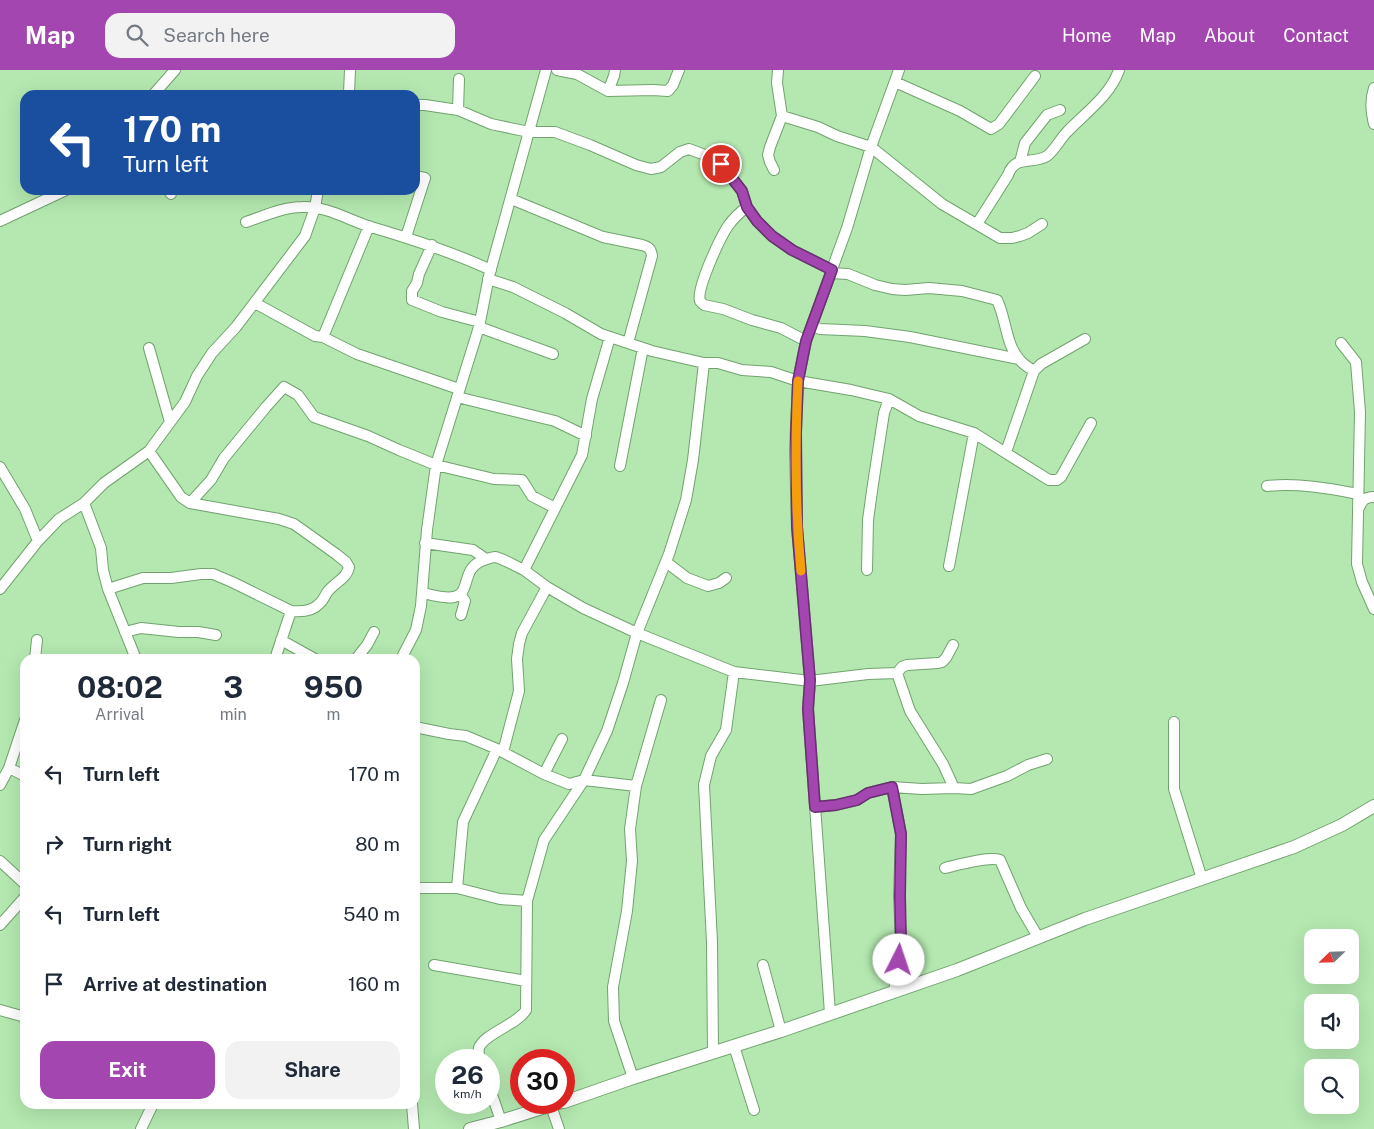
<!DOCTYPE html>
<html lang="en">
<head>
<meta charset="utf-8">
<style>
  :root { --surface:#fff; --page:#f2f2f3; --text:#1f2937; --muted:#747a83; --accent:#a346b0 }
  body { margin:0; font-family:"Public Sans",sans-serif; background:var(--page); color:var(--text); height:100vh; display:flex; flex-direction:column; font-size:19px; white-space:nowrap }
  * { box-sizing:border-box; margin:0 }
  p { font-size:16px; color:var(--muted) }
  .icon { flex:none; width:28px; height:28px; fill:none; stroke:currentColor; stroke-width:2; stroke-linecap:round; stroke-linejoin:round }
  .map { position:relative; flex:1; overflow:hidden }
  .drawer { position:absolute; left:20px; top:584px; width:400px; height:455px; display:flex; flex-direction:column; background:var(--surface); border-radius:15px; box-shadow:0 5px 20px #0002 }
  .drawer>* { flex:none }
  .top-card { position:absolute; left:20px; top:20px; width:400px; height:105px; border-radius:15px; box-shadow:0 5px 20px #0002; background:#1a4fa0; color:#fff; overflow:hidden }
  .needle { width:32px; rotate:247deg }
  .fabs { position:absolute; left:1304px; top:859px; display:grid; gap:10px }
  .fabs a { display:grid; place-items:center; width:55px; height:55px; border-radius:10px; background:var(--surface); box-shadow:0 5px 20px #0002; font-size:25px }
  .speed { position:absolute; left:435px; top:979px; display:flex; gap:10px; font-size:25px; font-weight:700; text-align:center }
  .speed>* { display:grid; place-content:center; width:65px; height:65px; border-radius:50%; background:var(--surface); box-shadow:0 5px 20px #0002; line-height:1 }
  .speed small { font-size:12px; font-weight:400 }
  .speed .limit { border:8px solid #d22; background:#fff; color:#111 }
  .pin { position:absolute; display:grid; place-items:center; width:42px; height:42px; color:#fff; margin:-21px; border:2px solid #fff; border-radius:50%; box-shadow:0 1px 5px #0007 }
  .me { position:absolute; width:55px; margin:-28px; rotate:4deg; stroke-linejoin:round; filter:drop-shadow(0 0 4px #0008) }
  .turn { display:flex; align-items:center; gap:18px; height:105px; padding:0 20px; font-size:22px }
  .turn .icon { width:65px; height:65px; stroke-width:2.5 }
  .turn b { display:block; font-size:35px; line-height:42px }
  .eta { display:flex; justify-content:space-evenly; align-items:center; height:85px; text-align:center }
  .eta b { font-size:30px; font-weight:700; line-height:35px }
  .primary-button { display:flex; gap:10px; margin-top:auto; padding:10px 20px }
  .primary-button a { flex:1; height:58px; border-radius:15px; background:var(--accent); color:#fff; font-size:20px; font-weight:700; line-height:58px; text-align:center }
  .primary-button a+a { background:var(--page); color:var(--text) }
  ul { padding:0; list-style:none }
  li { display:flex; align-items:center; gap:15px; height:70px; padding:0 20px }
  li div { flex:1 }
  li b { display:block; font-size:19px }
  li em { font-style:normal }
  header { display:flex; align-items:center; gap:30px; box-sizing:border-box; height:70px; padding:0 25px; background:var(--accent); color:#fff }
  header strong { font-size:24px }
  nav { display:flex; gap:28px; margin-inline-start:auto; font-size:18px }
  .search { width:350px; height:45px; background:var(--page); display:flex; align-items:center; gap:12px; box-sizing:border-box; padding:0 18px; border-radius:15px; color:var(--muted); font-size:19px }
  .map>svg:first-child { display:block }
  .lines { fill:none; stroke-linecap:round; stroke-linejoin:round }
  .minor-casing { stroke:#71a36e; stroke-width:12 }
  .major-casing { stroke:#71a36e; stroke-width:14 }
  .minor { stroke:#fff; stroke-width:10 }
  .major { stroke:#fff; stroke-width:12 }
  .route-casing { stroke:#6a2e72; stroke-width:12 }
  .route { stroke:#a346b0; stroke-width:9 }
  .slow { stroke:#f59e0b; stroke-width:9 }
</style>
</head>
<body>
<header>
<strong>Map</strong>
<div class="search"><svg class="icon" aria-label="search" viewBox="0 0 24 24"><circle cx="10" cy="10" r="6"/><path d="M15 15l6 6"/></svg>Search here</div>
<nav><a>Home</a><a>Map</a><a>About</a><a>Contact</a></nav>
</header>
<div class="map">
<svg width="1374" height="1059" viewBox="0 0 1374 1059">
  <rect width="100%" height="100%" fill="#b4e8b0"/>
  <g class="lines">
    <!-- minor casing -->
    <g class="minor-casing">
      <path id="minor" d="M557,0L577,4L608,21L653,20L668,21L673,15L679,0
        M895,12L960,41L991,59L999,54L1035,6
        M1374,18C1370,31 1371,41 1374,54
        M608,21L614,6L615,0
        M153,25L175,0
        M347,25L349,23L350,0
        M415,35H425L458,40L491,54L529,62H555L590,75L636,95L651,99L661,97L680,82L689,79L705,85L721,94L742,121L747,137L757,151L772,166L792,180L832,200
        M458,40L459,9
        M782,46L818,57L837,66L871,77L942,134L1000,168H1012L1020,166L1028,163L1042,154
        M1020,92L1025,73L1047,45L1060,40
        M774,100L770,92L768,85L770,77L782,46L777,13L778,0
        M168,120L171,124
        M511,129L603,167L642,175C649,177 651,179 652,186L628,273
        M747,137C740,142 733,149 728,156C720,168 696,219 700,231L704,235L723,239L752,250L781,258L806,271
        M0,151L66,120
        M246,152C264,146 283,137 302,137C327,136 348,150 371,157C412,169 452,182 491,200
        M977,154L1008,105C1015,84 1033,95 1047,86C1055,80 1060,69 1067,62C1085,43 1110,26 1119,0
        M406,167L425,108L415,106
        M432,175L419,204L417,213L412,221V230L442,242L480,252
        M831,203L848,204L875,215L892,219L905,220L929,218L962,221L997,230C1006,248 1006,275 1019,289C1023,294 1029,298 1034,301
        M488,209L513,217L565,243L601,264L652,281L704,293H718L742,300L771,302L798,311L851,320L889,329L919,346L974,363L1049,410H1057L1061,407L1091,353
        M255,233L315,266L323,267L357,284L459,319
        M812,256L820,259L865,261L910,267L1019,289
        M479,257L553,284
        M323,267L369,156
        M610,267L592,329L582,385L524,500L547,517L583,538L637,563L734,602L810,611L868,604L897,603L902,597L907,595L938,593L942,592L946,588L953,575
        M1341,273L1356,292L1360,342L1357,494L1362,512L1374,539
        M149,278L170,352
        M457,327L555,351L586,366
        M1006,382L1034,301L1041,294L1085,269
        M620,396L643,278
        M0,397L25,439L38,471
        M1267,416C1298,413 1328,418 1358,424
        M84,433L104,413L149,381L185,332L197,306L212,283L236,257L305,166L315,138L318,120
        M190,433L211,410L224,388L266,337L284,317L298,325L314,347L368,366L399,380L436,395L494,409L522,410L532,426L555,438
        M1359,438C1362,430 1365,427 1374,427
        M425,473L473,480L486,489
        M666,492L687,508L708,516L719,513L726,508
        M949,496L974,363
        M867,500L868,450L873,414L884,343L889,329
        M0,519L38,471L59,449L84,433L101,478L103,500L108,519L136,589
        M108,519L143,508H171L201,504H213L232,512L291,541C301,542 313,541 320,533C324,530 325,524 329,520C336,512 347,508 349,497L346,492L336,484L294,454L279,449L190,433L181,427L149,381
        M423,523C432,525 444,529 454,527C472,523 460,498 484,490C487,489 492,487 495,487C502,488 517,497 524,500
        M460,524L465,531L461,545
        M125,562L141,558L179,562H198L216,565
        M281,570L315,589
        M35,589L37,570
        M275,589L291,541
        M356,589L367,575L374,562
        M401,589L416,560L421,536L427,460L436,395L479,257L489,206L546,0
        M1174,652V719L1202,809
        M415,657L449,664L466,666L497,679L544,704L569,714L584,710L636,716
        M503,682L519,621L517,589L519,574L522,563L547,517
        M9,698L25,706
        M544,704L562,669
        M0,715L9,698L25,650
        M892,717L901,764L899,826L901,873L894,922
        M954,718L971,719L1007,706L1028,695L1047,689
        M815,737L836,735L857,730L868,723L892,717L922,719L954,718L943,694L910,641L897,603
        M0,791L25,814
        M945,798C958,795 989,786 1000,790L1021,838L1038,867
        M415,818H457L500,829L527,831
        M457,818L463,752L497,679
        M0,855L25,827
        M434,895L526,911
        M763,895L781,961
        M0,940L25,947
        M830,943L808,639L810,611L797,457L795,380L798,311L806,271L847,158L871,77L899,0
        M734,976L754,1040
        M713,983L712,872L704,715L711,686L726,660L734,602
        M480,990C479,986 478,982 479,978C483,964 517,955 526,940L527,831L544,770L584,710L607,661L623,613L637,563L669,484L686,430L693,390L704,293
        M633,1008L614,951L613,917L627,841L632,791L630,759L636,716L661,630
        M489,1016L501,1051
        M412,1034L414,1059
        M551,1036L559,1059
        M141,1059L153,1034"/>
    </g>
    <!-- major casing -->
    <g class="major-casing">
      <path id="major" d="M564,1032L633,1008L781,961L957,900L1085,849L1294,777L1342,755L1374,736
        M470,1059L501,1051L561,1032"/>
    </g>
    <!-- minor -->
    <use href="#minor" class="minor"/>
    <!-- major -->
    <use href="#major" class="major"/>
  </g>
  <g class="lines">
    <!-- route casing -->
    <g class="route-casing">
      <path id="route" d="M721,94L742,121L747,137L757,151L772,166L792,180L832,200L806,271L798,311L796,363L797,457L810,610L808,639L815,737L836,735L857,730L868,723L892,717L901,764L900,826L901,874L899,890"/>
    </g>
    <!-- route -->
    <use href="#route" class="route"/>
    <!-- slow -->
    <path class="slow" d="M798,311C795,374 795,438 801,501"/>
  </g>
</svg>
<div class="fabs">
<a><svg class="needle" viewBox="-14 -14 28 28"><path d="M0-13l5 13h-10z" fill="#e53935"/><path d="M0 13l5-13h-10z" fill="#747a83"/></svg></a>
<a><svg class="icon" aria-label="sound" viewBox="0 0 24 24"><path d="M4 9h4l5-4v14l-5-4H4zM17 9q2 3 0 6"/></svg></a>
<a><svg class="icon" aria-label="search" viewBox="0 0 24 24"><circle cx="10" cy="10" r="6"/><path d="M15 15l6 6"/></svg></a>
</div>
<div class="speed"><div>26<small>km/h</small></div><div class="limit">30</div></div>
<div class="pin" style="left:721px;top:94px;background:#d93025"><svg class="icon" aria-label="arrive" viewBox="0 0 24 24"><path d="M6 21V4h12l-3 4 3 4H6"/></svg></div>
<svg class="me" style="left:899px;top:890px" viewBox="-20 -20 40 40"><circle r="19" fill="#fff"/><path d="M0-13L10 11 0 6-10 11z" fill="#a346b0"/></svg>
<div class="top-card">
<div class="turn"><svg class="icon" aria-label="left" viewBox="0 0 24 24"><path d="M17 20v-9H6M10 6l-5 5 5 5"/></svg><div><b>170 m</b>Turn left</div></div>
</div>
<section class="drawer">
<div class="eta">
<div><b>08:02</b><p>Arrival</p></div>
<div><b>3</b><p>min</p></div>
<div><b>950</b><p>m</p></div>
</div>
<ul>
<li><svg class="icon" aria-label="left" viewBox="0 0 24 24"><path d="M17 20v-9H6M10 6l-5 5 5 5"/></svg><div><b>Turn left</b></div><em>170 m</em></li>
<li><svg class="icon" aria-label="right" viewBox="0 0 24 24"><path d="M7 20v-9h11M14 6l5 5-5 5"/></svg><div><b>Turn right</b></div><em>80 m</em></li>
<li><svg class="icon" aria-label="left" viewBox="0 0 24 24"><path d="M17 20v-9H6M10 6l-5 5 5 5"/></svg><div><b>Turn left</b></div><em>540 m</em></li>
<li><svg class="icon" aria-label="arrive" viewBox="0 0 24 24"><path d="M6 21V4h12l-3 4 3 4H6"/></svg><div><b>Arrive at destination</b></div><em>160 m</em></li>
</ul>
<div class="primary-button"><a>Exit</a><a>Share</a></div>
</section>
</div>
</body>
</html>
